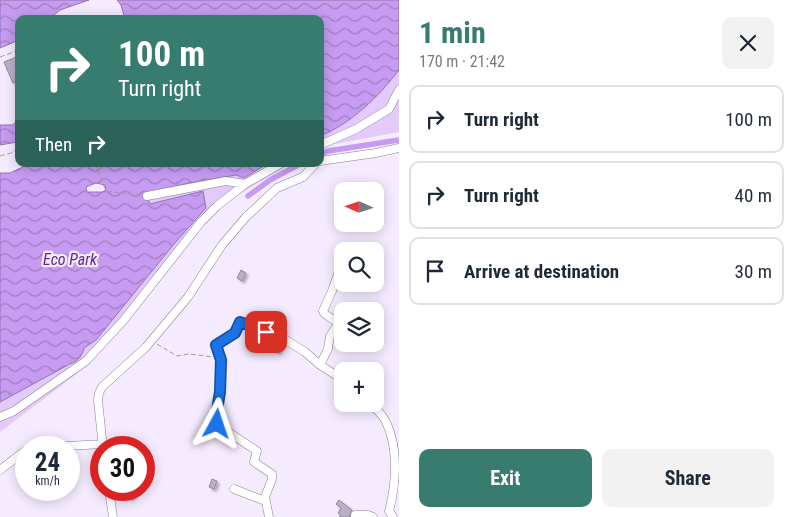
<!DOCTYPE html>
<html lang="en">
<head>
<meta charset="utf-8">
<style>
  :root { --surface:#fff; --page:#f2f2f3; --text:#1f2937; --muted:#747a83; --line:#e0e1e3; --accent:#387c6f }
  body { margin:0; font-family:"Roboto Condensed",sans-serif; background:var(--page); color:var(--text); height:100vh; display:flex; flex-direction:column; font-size:19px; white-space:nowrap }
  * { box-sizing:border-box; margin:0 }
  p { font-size:16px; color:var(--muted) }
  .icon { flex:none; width:28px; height:28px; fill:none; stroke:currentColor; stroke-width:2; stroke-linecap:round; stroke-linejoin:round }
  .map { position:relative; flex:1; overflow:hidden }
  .drawer { display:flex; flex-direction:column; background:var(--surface); width:395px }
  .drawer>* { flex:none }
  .hud { position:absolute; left:15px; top:15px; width:309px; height:152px; border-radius:10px; box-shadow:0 2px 12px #0003; background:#387c6f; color:#fff; overflow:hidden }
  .needle { width:32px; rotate:273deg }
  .controls { position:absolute; left:334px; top:182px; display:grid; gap:10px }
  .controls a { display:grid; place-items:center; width:50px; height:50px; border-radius:10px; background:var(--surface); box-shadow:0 2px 12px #0003; font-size:25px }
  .speed { position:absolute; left:15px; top:436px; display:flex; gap:10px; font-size:25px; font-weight:700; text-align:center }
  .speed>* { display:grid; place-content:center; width:65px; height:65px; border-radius:50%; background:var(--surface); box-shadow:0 2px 12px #0003; line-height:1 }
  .speed small { font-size:12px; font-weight:400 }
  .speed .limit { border:8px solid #d22; background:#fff; color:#111 }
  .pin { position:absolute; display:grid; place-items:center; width:42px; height:42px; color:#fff; margin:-21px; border-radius:10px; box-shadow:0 2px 8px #0006 }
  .me { position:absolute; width:55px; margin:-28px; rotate:5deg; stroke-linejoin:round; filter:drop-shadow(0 0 4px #0008) }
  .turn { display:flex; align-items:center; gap:18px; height:105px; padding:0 20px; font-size:22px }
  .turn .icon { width:65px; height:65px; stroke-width:2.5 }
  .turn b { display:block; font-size:35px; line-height:42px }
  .then { display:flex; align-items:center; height:48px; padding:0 20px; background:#0003; gap:10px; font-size:19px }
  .round { display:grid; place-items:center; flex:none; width:52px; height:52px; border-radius:10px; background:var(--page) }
  .summary { display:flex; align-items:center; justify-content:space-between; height:85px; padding:0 20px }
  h1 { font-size:30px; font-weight:700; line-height:38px; color:var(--accent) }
  .button { display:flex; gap:10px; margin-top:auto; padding:10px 20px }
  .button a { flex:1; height:58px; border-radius:10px; background:var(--accent); color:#fff; font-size:20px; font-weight:700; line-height:58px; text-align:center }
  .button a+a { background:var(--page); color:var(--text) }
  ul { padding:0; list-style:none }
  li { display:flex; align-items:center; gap:15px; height:68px; margin:0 10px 8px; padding:0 10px; border:2px solid var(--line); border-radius:10px }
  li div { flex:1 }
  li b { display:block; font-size:19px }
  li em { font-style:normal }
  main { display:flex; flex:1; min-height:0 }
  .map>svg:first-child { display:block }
  .park { fill:#e2cafb }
  .water { fill:url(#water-waves); stroke:#9373b2; fill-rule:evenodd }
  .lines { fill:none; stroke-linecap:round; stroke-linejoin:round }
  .canal { stroke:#c69bf1; stroke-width:5.5 }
  .building { fill:#bbb0c7; stroke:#92879d; filter:url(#shadow) }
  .minor-casing { stroke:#8a8095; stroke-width:9 }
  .path { stroke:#a39bab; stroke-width:1; stroke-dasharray:5 2.5; stroke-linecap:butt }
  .minor { stroke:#fff; stroke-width:8 }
  .route-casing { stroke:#114b97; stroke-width:12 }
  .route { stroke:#1a73e8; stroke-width:9 }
  .labels { text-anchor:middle; stroke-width:4.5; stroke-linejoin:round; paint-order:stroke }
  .water-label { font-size:16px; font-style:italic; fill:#60278a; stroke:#f5ebff }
</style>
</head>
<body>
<main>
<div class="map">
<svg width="399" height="517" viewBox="0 0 399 517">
  <defs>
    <pattern id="water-waves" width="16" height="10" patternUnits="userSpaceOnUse" patternTransform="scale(1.25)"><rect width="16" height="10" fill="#c69bf1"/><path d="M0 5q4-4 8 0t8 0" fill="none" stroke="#a07dc3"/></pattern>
    <filter id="shadow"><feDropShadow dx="2.5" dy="2.5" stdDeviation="1" flood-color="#0004"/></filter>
  </defs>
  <rect width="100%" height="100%" fill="#f5ebff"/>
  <!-- park -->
  <path class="park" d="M399,70V132L334,144L320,150V136C351,124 379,96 399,70Z
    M267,164H290L223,204L209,218L141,304L97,355L74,376L0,432V402L77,361L83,355L84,348L96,340L174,244L202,214L203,191L150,204L145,194L189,183L236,175L244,178Z"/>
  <!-- water -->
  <path class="water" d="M0,0H89L60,10L49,19H19V40L0,48Z
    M117,0H399V70C379,96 351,124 320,136V19H125L121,5Z
    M19,118V139L17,142L0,145V125H13Z
    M29,164H267L244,178L236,175L189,183L146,193L150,204L203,191L206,208L174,244L96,340L84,348C82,357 78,361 70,364L0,402V173H10ZM96,183L105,185L106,190L102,192H87L86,187Z"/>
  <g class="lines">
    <!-- canal -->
    <path class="canal" d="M320,154L328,151L399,140
      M248,196L270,180L300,164"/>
  </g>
  <!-- building -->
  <path class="building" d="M19,56V80L13,83L4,62Z
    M241,270L246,273L242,281L237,278Z
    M262,335L282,344L278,352L259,341Z
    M212,479L217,481L214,489L209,487Z
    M115,490H127L134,493L132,498H129L115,493Z
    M339,500L352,510L349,517H339L341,515L338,513L341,508L336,504Z"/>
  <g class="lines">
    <!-- minor casing -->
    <g class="minor-casing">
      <path id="minor" d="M320,145L356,129L389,109L399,90
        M320,161L376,153L399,148
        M147,196L226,181L245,184
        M320,365L328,349L330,336L338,324C335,318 325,317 323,311L332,291L339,271
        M371,404C376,409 383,415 386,422C399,448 396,485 389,511L393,517
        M0,417L14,411L86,361L123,321L201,222L217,206L245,184L280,164
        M30,448L103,444
        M103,448L98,400L99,393L102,387L146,347L188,297L222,245L246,217L277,188L303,177L315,164
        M0,470L26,450
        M234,489L265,501
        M109,490L113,517
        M355,515H368L373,517
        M269,517L265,497L272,479V474L254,462L257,451L219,426L216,420L220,392L221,360L216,345L235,333L239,322H241L278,335L305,352L320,365L342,379"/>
    </g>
    <!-- path -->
    <path class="path" d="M0,57L19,50
      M0,156L11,153L19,149
      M95,164L106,191L141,196
      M157,344L177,356L189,354L214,357"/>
    <!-- minor -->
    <use href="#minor" class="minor"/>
  </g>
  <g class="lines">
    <!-- route casing -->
    <g class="route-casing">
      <path id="route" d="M217,424L216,416L220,392L221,360L216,345L235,333L240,322L266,332"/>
    </g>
    <!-- route -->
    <use href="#route" class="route"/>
  </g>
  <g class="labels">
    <!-- water labels -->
    <g class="water-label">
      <text x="70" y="265">Eco Park</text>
    </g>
  </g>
</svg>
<div class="controls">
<a><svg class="needle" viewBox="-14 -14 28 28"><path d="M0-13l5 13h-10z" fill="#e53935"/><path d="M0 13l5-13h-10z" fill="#747a83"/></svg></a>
<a><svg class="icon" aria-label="search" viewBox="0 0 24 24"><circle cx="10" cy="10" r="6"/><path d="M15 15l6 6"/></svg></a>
<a><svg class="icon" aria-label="layers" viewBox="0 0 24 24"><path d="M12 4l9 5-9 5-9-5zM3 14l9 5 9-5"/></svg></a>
<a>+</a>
</div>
<div class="speed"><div>24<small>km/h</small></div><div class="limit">30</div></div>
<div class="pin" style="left:266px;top:332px;background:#d93025"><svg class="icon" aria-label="arrive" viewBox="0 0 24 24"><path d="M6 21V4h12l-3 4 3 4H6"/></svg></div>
<svg class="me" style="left:217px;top:424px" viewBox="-20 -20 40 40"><path d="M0-17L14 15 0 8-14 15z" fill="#1a73e8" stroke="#fff" stroke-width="4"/></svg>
<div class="hud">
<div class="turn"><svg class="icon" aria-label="right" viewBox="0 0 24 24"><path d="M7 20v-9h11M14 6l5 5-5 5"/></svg><div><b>100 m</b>Turn right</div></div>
<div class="then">Then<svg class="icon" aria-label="right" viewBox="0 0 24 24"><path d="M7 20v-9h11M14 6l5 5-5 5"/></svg></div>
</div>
</div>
<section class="drawer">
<div class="summary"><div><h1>1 min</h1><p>170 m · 21:42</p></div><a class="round"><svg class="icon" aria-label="close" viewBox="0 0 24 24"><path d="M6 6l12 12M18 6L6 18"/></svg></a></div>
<ul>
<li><svg class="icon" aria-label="right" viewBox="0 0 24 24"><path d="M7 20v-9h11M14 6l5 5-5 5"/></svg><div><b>Turn right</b></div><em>100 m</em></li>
<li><svg class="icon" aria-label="right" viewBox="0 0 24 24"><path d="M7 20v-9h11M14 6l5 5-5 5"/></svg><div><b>Turn right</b></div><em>40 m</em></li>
<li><svg class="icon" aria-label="arrive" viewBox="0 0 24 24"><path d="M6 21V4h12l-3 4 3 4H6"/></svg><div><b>Arrive at destination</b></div><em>30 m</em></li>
</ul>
<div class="button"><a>Exit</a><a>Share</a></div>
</section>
</main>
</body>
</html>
